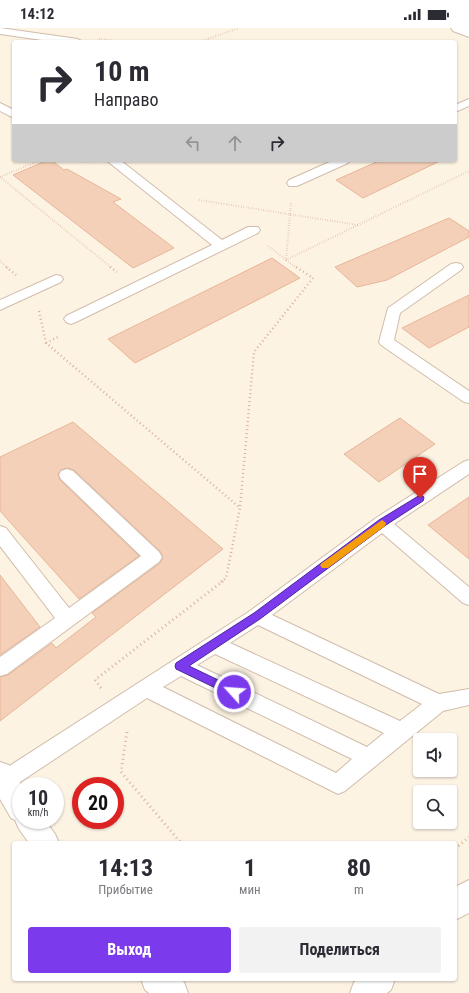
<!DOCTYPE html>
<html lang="ru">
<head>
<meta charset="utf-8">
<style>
  :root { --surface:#fff; --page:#f2f2f3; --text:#2b2b33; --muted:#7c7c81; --accent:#7c3aed }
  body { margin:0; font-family:"Roboto Condensed",sans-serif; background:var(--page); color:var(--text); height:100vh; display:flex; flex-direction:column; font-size:15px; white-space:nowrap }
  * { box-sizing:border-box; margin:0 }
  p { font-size:13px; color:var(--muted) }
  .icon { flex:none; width:22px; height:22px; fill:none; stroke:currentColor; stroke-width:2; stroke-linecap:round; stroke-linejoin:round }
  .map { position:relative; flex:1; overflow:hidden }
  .panel { position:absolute; left:12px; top:813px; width:445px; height:140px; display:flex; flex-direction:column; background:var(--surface); border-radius:4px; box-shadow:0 1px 3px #0004 }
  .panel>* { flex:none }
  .banner { position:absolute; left:12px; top:12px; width:445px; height:122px; border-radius:4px; box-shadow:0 1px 3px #0004; background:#fff; color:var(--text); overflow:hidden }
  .buttons { position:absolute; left:413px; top:705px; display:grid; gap:8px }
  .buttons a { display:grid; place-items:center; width:44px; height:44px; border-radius:4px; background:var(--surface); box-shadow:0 1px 3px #0004; font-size:20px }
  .speed { position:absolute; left:12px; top:749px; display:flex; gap:8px; font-size:20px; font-weight:700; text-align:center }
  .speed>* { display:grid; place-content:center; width:52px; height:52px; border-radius:50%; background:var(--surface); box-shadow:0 1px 3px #0004; line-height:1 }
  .speed small { font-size:10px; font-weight:400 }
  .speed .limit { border:6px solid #d22; background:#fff; color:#111 }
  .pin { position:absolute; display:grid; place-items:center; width:34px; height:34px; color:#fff; margin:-41px -17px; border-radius:50% 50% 50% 0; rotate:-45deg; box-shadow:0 0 4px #0007 }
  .pin .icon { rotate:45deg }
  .me { position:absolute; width:44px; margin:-22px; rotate:296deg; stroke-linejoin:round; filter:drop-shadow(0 0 3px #0008) }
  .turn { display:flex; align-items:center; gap:14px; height:84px; padding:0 16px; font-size:18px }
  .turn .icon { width:52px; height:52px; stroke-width:2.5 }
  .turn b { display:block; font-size:28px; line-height:34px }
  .lanes { display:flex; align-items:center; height:38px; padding:0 16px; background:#0003; justify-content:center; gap:20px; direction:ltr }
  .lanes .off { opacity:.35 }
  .eta { display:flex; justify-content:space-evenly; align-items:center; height:68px; text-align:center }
  .eta b { font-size:24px; font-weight:700; line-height:28px }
  .primary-button { display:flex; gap:8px; margin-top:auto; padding:8px 16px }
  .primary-button a { flex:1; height:46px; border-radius:4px; background:var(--accent); color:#fff; font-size:16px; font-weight:700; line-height:46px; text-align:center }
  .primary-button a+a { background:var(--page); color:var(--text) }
  .status { display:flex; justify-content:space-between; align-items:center; height:28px; padding:0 20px; background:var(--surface); direction:ltr }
  .status svg { height:11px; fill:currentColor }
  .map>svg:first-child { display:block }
  .building { fill:#f4d0b9; stroke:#e8b598 }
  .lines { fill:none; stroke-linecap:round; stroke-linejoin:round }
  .lane-casing { stroke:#d1bcab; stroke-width:2 }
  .street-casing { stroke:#d1bcab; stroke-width:2 }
  .secondary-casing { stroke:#d5bba8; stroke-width:2 }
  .path-far2 { stroke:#d9b39c; stroke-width:2; stroke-dasharray:0.5 2; stroke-linecap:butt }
  .path-far1 { stroke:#d9b39c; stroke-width:2.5; stroke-dasharray:1 3; stroke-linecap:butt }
  .path { stroke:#d9b39c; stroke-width:3; stroke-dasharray:1 3.5; stroke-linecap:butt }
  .lane { fill:#fff; fill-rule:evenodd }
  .street { fill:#fff; fill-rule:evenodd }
  .secondary { fill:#fff; fill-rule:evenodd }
  .route { fill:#7c3aed; stroke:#51269a }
  .slow { fill:#f59e0b }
</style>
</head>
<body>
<div class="status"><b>14:12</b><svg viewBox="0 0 49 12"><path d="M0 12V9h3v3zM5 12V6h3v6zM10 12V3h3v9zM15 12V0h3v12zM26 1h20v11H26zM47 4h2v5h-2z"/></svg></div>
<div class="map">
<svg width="469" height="965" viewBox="0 0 469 965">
  <rect width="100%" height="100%" fill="#fdf3e3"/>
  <!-- building -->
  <path class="building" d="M48,132H51L64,142L67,141L121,171L113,174L174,220L133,240L13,147Z
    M381,132H442L363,170L336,152Z
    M449,190L469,203V209L387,252L357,259L335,239Z
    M272,230L300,250L135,335L108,311Z
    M469,267V299L429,320L402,300Z
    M400,390L435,416L379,454L344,426Z
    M73,394L223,521L0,693V649L8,647L52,615L56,620L96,589L92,585L160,535L163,530L160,523L74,442L67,440L61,442L58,446L60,452L139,528L79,571L0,483V429Z
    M469,469V531L428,497Z
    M0,547L40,599L0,627Z"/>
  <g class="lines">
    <!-- lane casing -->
    <g class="lane-casing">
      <path id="lane" d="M0,0L78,11L83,14H56L0,6Z
        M469,71V78L455,84V77Z
        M0,75L14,82V90L0,83Z
        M106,132H120L222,212L248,199H258L260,202L258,205L76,294L71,296L66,294L64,291L66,288L212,217Z
        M334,132H350L348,135L297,158H289L287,155L289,152Z
        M456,235L461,236L463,239L461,242L400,285L394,312L469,363V375L464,374L381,317L379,314L388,280L451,236Z
        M56,247L61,248L63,251L61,254L0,282V272Z
        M469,432V446L394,496L469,559V577L463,575L382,505L272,587L439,666L469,661V677L443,683L345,763L338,766L147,670L11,760L4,762L0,761V744L250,583L376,490L463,434ZM258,597L422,676L400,693L230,615ZM215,626L384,705L367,719L197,637ZM181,648L352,731L336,745L163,659Z
        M67,441L73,443L159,524L162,529L159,534L7,646L0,648V629L55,590L0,518V498L6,500L69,580L141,528L61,451L59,447L61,443Z"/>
    </g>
    <!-- street casing -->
    <g class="street-casing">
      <path id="street" d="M451,0H469V9L453,3Z
        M0,734L9,737L22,758L21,792H45L55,806L59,815H29L19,801L15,792L11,790L0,771Z
        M141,951H180L184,954L188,965H149L145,962Z"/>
    </g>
    <!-- secondary casing -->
    <g class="secondary-casing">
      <path id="secondary" d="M469,852V885L455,892V859Z
        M358,951H395L391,962L387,965H350L354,954Z"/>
    </g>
    <!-- path-far2 -->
    <path class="path-far2" d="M99,11L121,14
      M199,14L239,0
      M78,132L89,134
      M0,149L112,240
      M0,149L41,132
      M199,172L358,197
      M291,175L286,232L297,240
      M268,218L286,232L469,143
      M0,233L8,240"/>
    <!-- path-far1 -->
    <path class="path-far1" d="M6,239L16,247
      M110,239L117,244
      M39,283L46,315L239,479
      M46,315L60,308
      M221,554L226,550L240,480L254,324L313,250L296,239"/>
    <!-- path -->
    <path class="path" d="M101,660L95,652L223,553
      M127,704L121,744L181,815
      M455,821L469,809"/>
    <!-- lane -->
    <use href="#lane" class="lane"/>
    <!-- street -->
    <use href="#street" class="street"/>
    <!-- secondary -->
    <use href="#secondary" class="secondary"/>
  </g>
  <!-- route -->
  <path class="route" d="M420,467L423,468L424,470L423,473L386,497L260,591L189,638L237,661L239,664L237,667L234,669L230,667L176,641L175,638L176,635L254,585L379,492Z"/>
  <!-- slow -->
  <path class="slow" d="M382,492L386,495L385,498L328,540H322L320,537L322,535Z"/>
</svg>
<div class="buttons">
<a><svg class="icon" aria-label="sound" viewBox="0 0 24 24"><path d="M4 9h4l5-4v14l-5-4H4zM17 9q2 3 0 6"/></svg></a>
<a><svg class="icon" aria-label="search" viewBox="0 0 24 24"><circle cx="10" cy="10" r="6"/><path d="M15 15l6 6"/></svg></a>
</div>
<div class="speed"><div>10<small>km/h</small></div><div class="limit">20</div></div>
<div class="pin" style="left:420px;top:470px;background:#d93025"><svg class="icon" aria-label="arrive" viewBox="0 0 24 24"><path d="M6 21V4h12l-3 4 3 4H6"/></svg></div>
<svg class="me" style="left:234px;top:664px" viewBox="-20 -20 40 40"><circle r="17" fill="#7c3aed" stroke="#fff" stroke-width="3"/><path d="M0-11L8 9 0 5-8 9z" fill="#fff"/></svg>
<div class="banner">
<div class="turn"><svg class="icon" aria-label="right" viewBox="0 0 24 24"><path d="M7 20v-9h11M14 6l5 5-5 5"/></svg><div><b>10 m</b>Направо</div></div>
<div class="lanes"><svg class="icon off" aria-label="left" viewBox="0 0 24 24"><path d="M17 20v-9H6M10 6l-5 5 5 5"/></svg><svg class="icon off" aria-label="ahead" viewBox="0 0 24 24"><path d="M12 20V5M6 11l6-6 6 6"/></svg><svg class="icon" aria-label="right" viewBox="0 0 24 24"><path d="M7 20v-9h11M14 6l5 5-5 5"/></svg></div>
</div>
<section class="panel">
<div class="eta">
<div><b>14:13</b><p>Прибытие</p></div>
<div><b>1</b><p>мин</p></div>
<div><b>80</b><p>m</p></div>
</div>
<div class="primary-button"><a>Выход</a><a>Поделиться</a></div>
</section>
</div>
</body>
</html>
